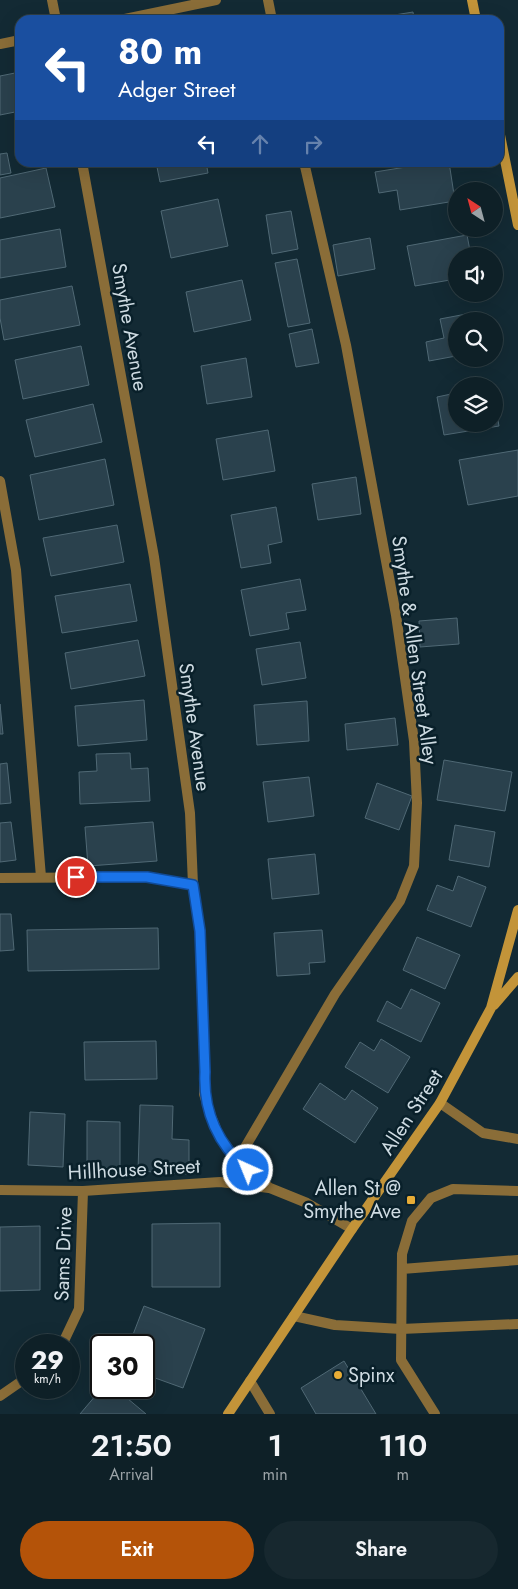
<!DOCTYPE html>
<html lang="en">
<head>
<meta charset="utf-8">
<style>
  :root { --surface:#0e2027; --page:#17282f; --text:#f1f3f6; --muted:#9ba3a7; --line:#2e3e44; --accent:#b45309 }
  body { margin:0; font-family:Jost,sans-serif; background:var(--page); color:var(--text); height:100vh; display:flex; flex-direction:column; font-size:19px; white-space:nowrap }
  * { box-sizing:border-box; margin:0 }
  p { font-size:16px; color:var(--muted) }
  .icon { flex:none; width:28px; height:28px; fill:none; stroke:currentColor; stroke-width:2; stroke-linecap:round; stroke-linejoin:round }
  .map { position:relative; height:1414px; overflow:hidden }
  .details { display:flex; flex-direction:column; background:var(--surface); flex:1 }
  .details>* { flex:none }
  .top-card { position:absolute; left:15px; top:15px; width:489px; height:152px; border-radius:15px; box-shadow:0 5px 20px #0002,0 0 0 1px var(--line); background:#1a4fa0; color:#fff; overflow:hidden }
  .needle { width:32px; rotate:324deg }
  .controls { position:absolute; left:448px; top:182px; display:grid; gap:10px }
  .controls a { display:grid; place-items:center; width:55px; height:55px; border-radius:50%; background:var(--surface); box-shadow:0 5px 20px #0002,0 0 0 1px var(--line); font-size:25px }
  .speed { position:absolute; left:15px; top:1334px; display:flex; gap:10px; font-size:25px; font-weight:700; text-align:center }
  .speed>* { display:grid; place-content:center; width:65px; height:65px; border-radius:50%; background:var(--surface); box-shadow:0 5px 20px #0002,0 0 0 1px var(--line); line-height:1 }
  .speed small { font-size:12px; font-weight:400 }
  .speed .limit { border:2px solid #111; border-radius:8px; background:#fff; color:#111 }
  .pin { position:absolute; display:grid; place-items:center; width:42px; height:42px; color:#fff; margin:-21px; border:2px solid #fff; border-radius:50%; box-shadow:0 1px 5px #0007 }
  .me { position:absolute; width:55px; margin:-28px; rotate:316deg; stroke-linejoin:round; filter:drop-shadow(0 0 4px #0008) }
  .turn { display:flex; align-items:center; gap:18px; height:105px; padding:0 20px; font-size:22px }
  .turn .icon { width:65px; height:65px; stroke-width:2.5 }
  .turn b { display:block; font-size:35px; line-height:42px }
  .lanes { display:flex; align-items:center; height:48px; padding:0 20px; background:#0003; justify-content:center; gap:25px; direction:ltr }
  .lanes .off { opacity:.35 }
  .eta { display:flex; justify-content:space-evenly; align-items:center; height:85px; text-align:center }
  .eta b { font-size:30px; font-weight:600; line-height:35px }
  .action { display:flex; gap:10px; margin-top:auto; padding:10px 20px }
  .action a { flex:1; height:58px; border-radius:30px; background:var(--accent); color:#fff; font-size:20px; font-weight:600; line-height:58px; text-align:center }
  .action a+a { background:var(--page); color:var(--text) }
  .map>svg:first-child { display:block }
  .building { fill:#2a414d; stroke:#506975 }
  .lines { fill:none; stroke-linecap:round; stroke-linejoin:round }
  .lane { stroke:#8a6d38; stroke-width:10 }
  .street { stroke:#8a6d38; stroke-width:10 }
  .secondary { stroke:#c39439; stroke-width:10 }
  .route-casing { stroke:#114b97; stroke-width:12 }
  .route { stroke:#1a73e8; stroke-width:9 }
  .poi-dot { fill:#e7ac36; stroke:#09202a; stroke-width:2 }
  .labels { text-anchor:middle; stroke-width:5; stroke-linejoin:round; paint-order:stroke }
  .street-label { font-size:20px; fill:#cedbe2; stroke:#09202a }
  .poi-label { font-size:20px; fill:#cedbe2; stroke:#09202a; text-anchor:end }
</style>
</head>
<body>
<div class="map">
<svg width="518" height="1414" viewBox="0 0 518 1414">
  <rect width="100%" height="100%" fill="#132a34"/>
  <!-- building -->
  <path class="building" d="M413,12L414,20H371L370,19Z
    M20,72V111L0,115V76Z
    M7,153L11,173L0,175V154Z
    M156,162H206L208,173L160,182Z
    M437,162H449L455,201L400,210L397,190L379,193L375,172Z
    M46,168L55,207L0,218V178Z
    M218,199L228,246L171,258L161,211Z
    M291,211L298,249L272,254L266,215Z
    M60,229L66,267L0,278V240Z
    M467,235L471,256H456V279L415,286L407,246Z
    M370,238L375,269L338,276L333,245Z
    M297,259L310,323L288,327L275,263Z
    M242,280L251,320L194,332L186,292Z
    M72,286L80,325L4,340L0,318V300Z
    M477,312L479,321H456V356L429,361L426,342L444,338L440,319Z
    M312,329L319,363L296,367L289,334Z
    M81,346L89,385L23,399L15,360Z
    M246,358L252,397L207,404L201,366Z
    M456,393V424H494V398L499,426L444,435L437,397Z
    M93,404L102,442L35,457L26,420Z
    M268,430L275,471L223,480L216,439Z
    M518,450V496L468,505L459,460Z
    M105,459L114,505L39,520L30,475Z
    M356,477L361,514L318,520L312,484Z
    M276,507L282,542L268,545L271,563L241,568L231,515Z
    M117,525L124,562L51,576L43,538Z
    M300,579L306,610L286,613L289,629L250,636L241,590Z
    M130,584L137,621L62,633L55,596Z
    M457,618L459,644L420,647L419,621Z
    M138,640L145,676L71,689L65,653Z
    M300,642L306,678L262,685L256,649Z
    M144,700L147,740L78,746L75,706Z
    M307,701L309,741L257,745L254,705Z
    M0,704L3,734H0Z
    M395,718L398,745L347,750L345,724Z
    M130,753L131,769L148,768L150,801L80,804L79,772L97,771L96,754Z
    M444,760L512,772L505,811L437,800Z
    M7,763L11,803L0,804V764Z
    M309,777L314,816L268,822L263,782Z
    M377,783L412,796L399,830L365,818Z
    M11,822L16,860L0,862V823Z
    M153,822L157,861L88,866L85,827Z
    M455,825L495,832L489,867L449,860Z
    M315,854L319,894L272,899L268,859Z
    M458,876L486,887L471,927L427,910L437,885L453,891Z
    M0,914H11L14,950L0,951Z
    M158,928L159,969L28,971L27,930Z
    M322,930L325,962L309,963L310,974L277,976L274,933Z
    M417,937L460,955L445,989L403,970Z
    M411,989L440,1003L421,1042L377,1021L387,1001L401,1009Z
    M381,1039L410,1057L388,1093L345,1067L360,1042L374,1051Z
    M156,1041L157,1079L85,1080L84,1042Z
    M320,1083L345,1100L352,1090L378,1108L355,1143L303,1109Z
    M140,1105L173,1106L172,1139L189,1140V1174L138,1171Z
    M30,1112L65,1114L63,1167L28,1165Z
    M87,1121L120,1122V1168H87Z
    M220,1223V1287H152V1224Z
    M40,1226V1290L0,1291V1227Z
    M144,1306L205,1329L183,1388L144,1374V1345H129Z
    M344,1361L376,1414H316L301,1388Z
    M102,1388H115L146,1414H80Z"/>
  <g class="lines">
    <!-- lane -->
    <path class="lane" d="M268,0L272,20
      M0,481L16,570L41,877
      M440,1103L483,1133L518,1139
      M237,1161L335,994L400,901L414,866L417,803L414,741L396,615L346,345L304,162
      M402,1269L518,1260
      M250,1381L270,1414
      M435,1414L401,1360L402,1254L412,1221L431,1198L453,1189L518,1191"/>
    <!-- street -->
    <path class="street" d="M52,0L56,20
      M120,20L216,0
      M0,44L20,40
      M82,162L154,557L190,813L193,885L200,931L205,1072L204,1094L211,1116L219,1136L237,1161L270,1188L307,1203L352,1229
      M0,878L147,877L193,885
      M0,1190L83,1191L220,1182L269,1188
      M294,1316L335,1325L401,1329L518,1324
      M62,1345L79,1309L83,1191
      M0,1396L26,1378"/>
    <!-- secondary -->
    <path class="secondary" d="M472,0L476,20
      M499,130L518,225
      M494,1005L518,977
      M228,1414L352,1229L440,1103L491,1008L518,910"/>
  </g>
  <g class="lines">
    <!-- route casing -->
    <g class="route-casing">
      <path id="route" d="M76,877H147L193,885L200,931L205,1072C203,1111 218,1145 248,1170"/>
    </g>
    <!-- route -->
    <use href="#route" class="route"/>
  </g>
  <!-- markers -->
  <g class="poi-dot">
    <rect x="406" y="1195" width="10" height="10" rx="2.5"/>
    <circle cx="338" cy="1375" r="5"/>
  </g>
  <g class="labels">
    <!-- street labels -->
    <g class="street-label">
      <text transform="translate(130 327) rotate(80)" y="7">Smythe Avenue</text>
      <text transform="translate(415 650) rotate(82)" y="7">Smythe &amp; Allen Street Alley</text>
      <text transform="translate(195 727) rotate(82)" y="7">Smythe Avenue</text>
      <text transform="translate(411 1112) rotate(-57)" y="7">Allen Street</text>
      <text transform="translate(134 1169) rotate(-3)" y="7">Hillhouse Street</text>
      <text transform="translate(63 1254) rotate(-88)" y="7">Sams Drive</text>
    </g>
    <!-- poi labels -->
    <g class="poi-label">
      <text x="401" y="1195">Allen St @<tspan x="401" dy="23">Smythe Ave</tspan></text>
      <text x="348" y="1382" text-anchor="start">Spinx</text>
    </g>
  </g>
</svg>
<div class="controls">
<a><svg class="needle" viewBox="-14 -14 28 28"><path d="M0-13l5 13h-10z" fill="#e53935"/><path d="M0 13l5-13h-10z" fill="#9ba3a7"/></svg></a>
<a><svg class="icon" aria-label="sound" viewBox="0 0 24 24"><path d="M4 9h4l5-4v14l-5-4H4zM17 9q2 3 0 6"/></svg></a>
<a><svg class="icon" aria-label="search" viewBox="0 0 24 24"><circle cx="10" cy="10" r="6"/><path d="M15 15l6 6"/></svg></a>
<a><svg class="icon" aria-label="layers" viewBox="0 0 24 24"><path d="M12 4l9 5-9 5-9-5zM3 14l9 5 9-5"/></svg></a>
</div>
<div class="speed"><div>29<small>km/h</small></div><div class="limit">30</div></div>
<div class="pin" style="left:76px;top:877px;background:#d93025"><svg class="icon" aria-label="arrive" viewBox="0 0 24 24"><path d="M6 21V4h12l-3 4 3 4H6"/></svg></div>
<svg class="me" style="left:248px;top:1170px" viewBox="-20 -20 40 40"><circle r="17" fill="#1a73e8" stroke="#fff" stroke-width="3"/><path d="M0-11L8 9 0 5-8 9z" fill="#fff"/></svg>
<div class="top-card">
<div class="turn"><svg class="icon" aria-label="left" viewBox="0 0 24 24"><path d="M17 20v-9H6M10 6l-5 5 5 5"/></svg><div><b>80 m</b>Adger Street</div></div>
<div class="lanes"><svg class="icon" aria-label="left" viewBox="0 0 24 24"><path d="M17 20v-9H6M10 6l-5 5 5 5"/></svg><svg class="icon off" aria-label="ahead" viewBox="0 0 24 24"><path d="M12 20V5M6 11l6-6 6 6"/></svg><svg class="icon off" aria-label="right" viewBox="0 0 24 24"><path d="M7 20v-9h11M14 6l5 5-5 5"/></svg></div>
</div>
</div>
<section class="details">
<div class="eta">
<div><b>21:50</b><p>Arrival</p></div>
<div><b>1</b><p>min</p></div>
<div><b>110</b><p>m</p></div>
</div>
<div class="action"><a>Exit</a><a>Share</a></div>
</section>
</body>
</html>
